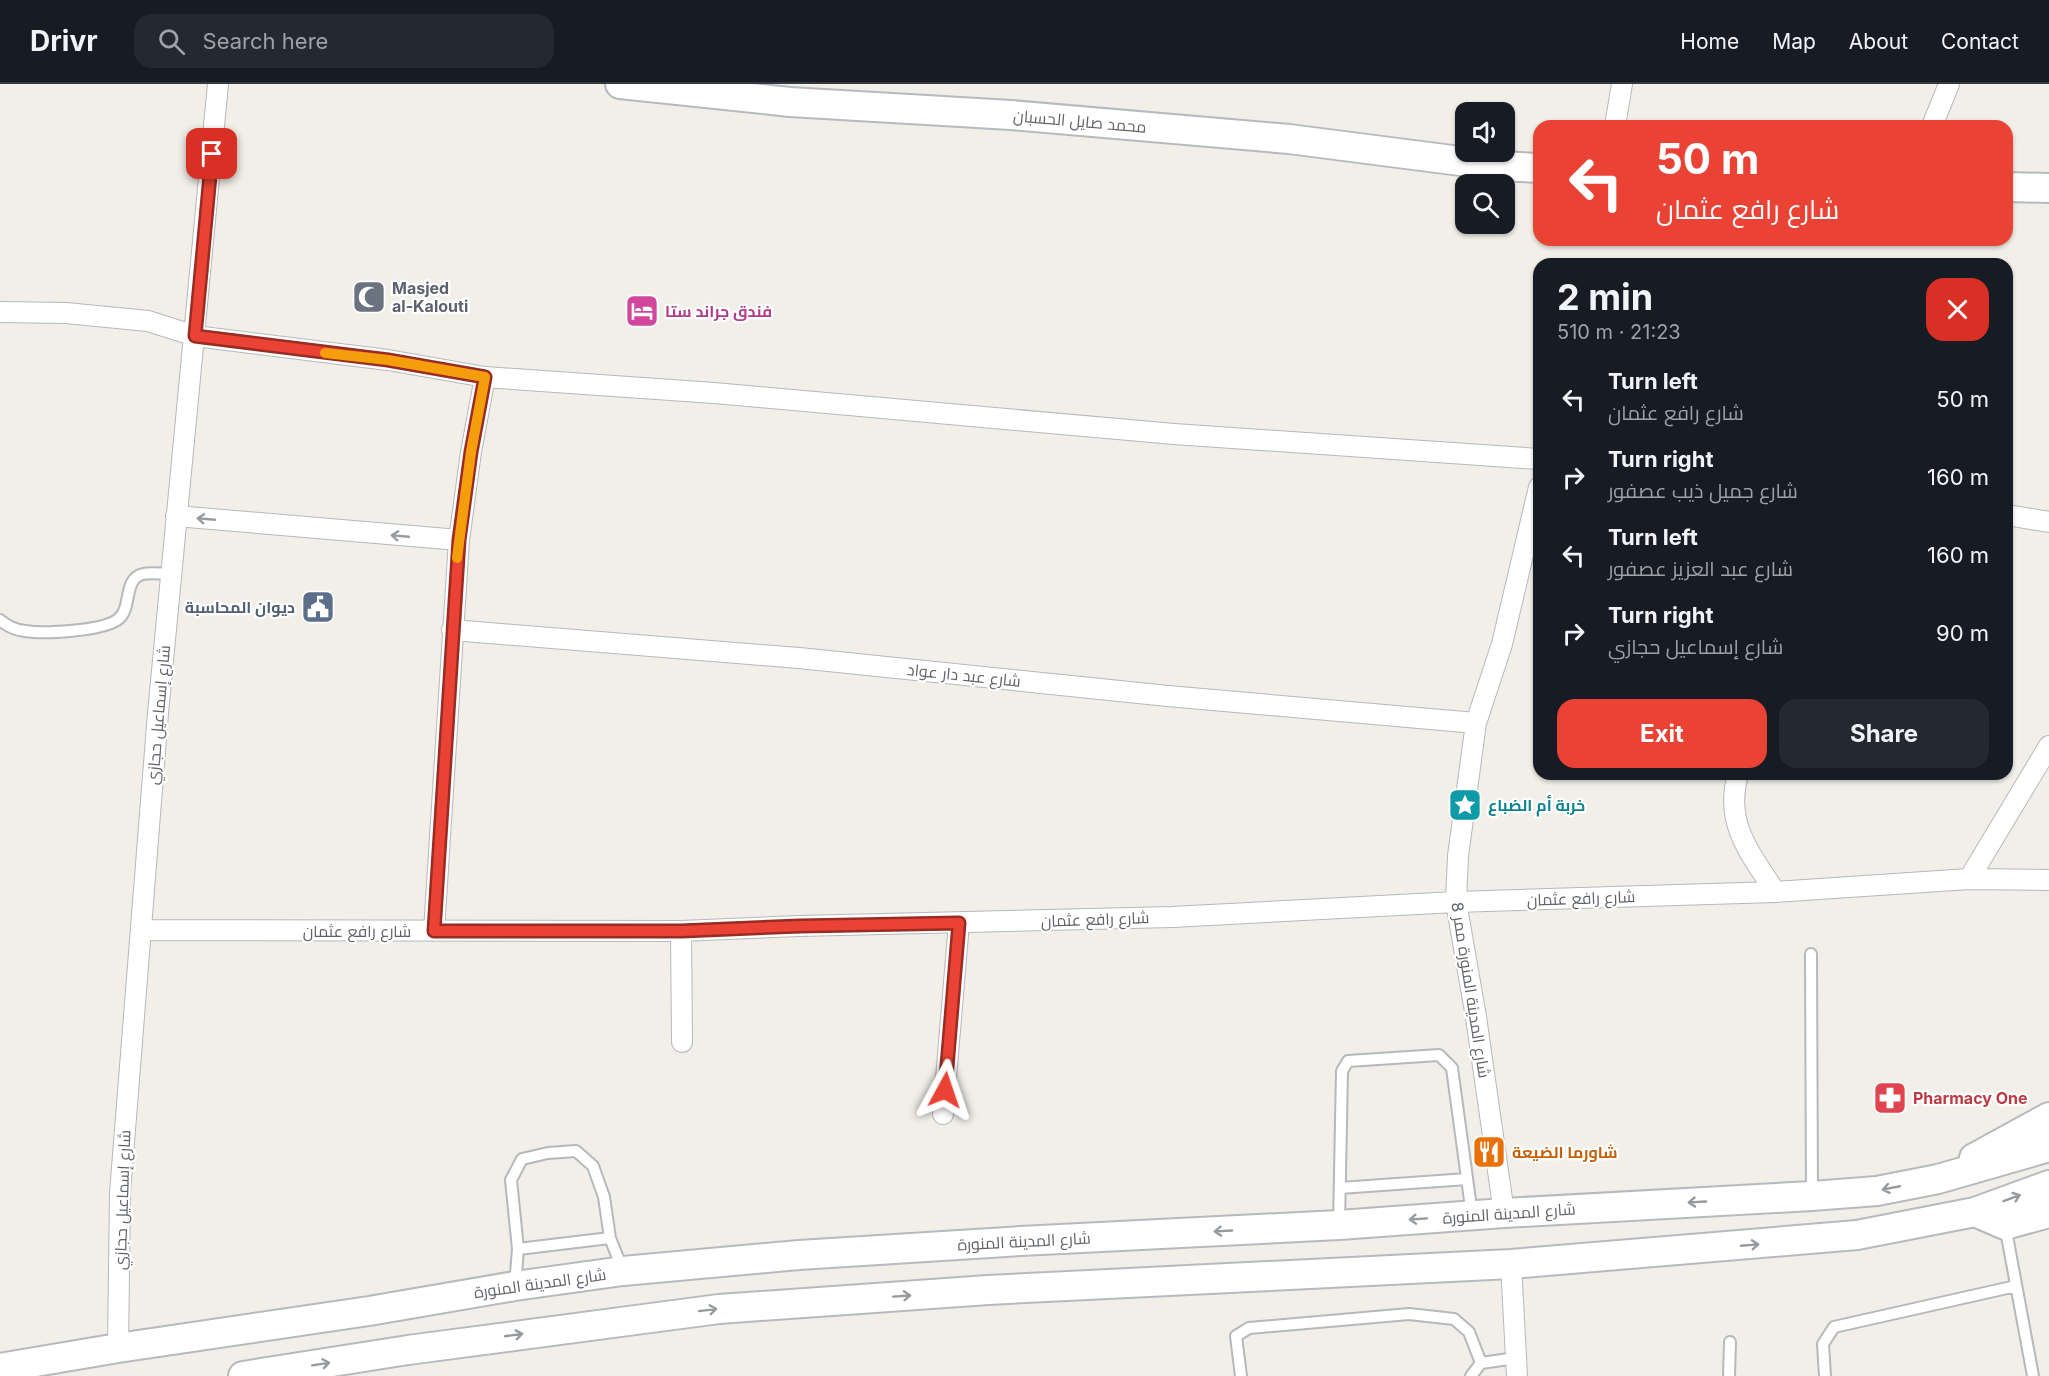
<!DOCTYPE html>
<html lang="en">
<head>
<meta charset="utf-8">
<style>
  :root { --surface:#171b24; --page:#242831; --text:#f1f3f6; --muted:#9ea1a6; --line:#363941; --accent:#ea4335 }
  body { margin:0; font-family:Inter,Cairo,sans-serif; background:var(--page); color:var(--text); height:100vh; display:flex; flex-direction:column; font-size:22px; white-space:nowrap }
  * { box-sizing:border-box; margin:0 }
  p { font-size:20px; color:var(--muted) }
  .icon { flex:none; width:33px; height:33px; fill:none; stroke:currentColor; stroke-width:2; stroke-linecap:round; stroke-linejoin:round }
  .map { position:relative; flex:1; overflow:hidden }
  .sheet { position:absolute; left:1533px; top:174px; width:480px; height:522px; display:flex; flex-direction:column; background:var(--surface); border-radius:18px; box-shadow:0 2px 4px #0004 }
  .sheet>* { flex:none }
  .top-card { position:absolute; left:1533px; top:36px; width:480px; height:126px; border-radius:18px; box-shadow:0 2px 4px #0004; background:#ea4335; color:#fff; overflow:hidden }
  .controls { position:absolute; left:1455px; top:18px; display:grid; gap:12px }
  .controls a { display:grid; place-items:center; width:60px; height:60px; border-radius:12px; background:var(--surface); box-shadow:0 2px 4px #0004; font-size:30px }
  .pin { position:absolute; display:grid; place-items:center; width:51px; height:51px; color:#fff; margin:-26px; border-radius:12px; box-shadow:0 3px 9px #0006 }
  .me { position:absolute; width:66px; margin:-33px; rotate:5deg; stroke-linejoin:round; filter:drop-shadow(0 0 4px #0008) }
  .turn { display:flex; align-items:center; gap:21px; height:126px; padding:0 24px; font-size:27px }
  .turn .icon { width:78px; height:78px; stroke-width:2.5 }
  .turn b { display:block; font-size:42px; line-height:51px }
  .round { display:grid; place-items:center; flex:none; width:63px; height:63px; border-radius:18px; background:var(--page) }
  .overview { display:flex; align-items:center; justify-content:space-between; height:102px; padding:0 24px }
  h1 { font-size:36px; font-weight:700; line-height:45px }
  .cta { display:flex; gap:12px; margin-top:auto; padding:12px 24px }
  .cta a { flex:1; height:69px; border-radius:18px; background:var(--accent); color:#fff; font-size:24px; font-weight:700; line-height:69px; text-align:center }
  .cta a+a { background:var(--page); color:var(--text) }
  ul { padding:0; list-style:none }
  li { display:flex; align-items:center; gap:18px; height:78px; padding:0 24px }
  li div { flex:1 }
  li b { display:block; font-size:22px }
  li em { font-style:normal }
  header { display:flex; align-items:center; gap:36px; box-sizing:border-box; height:84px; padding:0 30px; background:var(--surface); border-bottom:2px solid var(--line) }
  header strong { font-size:28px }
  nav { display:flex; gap:33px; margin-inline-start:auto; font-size:21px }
  .search { width:420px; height:54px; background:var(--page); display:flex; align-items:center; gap:15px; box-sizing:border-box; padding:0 21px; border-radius:18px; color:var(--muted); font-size:22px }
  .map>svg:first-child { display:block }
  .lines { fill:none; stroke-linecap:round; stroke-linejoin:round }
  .lane-casing { stroke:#b5b8bc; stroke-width:14 }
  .street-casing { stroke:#b5b8bc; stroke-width:22 }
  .secondary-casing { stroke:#b6babf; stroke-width:32 }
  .lane { stroke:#fff; stroke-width:10 }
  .street { stroke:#fff; stroke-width:20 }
  .secondary { stroke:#fff; stroke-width:28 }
  .oneway { stroke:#979a9d }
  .route-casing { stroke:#982c22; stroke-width:15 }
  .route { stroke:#ea4335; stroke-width:10 }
  .slow { stroke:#f59e0b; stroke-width:10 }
  .labels { text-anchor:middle; stroke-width:4.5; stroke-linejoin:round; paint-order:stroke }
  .street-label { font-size:16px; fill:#5f6368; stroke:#fff }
  .worship-label { font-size:16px; font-weight:bold; fill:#5b616d; stroke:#fff; text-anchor:start }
  .hotel-label { font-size:16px; font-weight:bold; fill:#b23c85; stroke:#fff; text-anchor:start }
  .service-label { font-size:16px; font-weight:bold; fill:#4e5e75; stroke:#fff; text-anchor:end }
  .culture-label { font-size:16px; font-weight:bold; fill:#0d838f; stroke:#fff; text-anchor:start }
  .health-label { font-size:16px; font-weight:bold; fill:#be3a42; stroke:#fff; text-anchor:start }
  .food-label { font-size:16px; font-weight:bold; fill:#c56008; stroke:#fff; text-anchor:start }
</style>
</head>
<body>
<header>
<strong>Drivr</strong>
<div class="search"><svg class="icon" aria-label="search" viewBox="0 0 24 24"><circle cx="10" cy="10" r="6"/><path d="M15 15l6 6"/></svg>Search here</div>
<nav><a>Home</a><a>Map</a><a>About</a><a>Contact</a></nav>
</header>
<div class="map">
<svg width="2049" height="1292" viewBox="0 0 2049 1292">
  <rect width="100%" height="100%" fill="#f1efe8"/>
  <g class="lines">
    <!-- lane casing -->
    <g class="lane-casing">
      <path id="lane" d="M0,536C7,542 15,546 25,547C44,550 101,547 117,536C133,526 122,495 143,490C151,488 162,490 171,490
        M1811,870L1812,1112
        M1340,1104L1467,1095
        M1339,1140L1342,987L1348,977L1439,971L1452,984L1472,1131
        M2005,1141L2033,1292
        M518,1165L511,1096L522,1075L548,1069L576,1067L593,1082L604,1113L610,1154
        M515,1202L518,1165L610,1154L622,1184
        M1241,1292L1236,1252L1249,1244L1409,1230L1454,1235L1469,1248L1481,1279
        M1471,1292L1481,1279L1516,1274
        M1729,1292L1730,1258
        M1825,1292L1823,1260L1834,1243L2016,1202"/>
    </g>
    <!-- street casing -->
    <g class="street-casing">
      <path id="street" d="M1615,42L1622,0
        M1932,42L1949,0
        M0,228L66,229L148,237L195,252L388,276L485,293L714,309L1174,350L1539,375
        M2007,431L2049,438
        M176,432L459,456
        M452,546L799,574L1168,612L1476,639
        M1738,690C1724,740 1750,768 1775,808
        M1969,795L2049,662
        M141,846L681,847L799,842L1172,833L1456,818L1775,808L1969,795L2049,796
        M434,847L459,456L471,368L485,293
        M681,847L682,958
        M943,1030L959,839
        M1504,1129L1476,933L1456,818L1458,772L1476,639L1502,560L1539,403
        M1511,1180L1517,1292
        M118,1264L120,1109L158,629L218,0"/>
    </g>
    <!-- secondary casing -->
    <g class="secondary-casing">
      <path id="secondary" d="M620,0L790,18L1011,31L1289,55L1499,82L1539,84
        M2007,103L2049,104
        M1974,1074L2049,1033
        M1975,1128L2005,1141L2049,1129
        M0,1284L118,1264L369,1227L515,1202L623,1187L799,1171L1021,1157L1339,1141L1504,1129L1812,1112L1877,1107L1938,1095L2049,1063
        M243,1292L408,1266L719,1225L988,1206L1511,1180L1857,1151L1975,1128L2049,1101"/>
    </g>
    <!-- lane -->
    <use href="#lane" class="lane"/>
    <!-- street -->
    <use href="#street" class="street"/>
    <!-- secondary -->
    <use href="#secondary" class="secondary"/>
  </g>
  <!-- one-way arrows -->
  <defs><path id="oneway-shaft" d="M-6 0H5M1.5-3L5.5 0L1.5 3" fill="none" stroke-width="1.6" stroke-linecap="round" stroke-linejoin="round" transform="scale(1.5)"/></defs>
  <g class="oneway">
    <use href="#oneway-shaft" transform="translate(206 435) rotate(-175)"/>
    <use href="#oneway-shaft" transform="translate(400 452) rotate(-175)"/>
    <use href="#oneway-shaft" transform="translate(1891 1104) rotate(169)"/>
    <use href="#oneway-shaft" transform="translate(2012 1114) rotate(-20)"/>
    <use href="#oneway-shaft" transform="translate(1697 1118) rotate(177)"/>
    <use href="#oneway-shaft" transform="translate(1418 1135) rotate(176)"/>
    <use href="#oneway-shaft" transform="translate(1223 1147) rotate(177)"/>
    <use href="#oneway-shaft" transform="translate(1750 1161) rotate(-5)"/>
    <use href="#oneway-shaft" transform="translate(902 1212) rotate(-4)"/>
    <use href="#oneway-shaft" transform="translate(708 1226) rotate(-7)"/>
    <use href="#oneway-shaft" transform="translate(514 1251) rotate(-8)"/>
    <use href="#oneway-shaft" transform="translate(321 1280) rotate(-9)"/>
  </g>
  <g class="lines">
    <!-- route casing -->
    <g class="route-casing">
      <path id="route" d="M212,70L195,252L388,276L485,293L471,368L459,456L434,847H681L800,842L959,839L945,1006"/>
    </g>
    <!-- route -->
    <use href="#route" class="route"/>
    <!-- slow -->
    <path class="slow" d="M325,269L388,276L485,293L471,368L457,474"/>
  </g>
  <!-- icons -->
  <defs>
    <g id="mosque-square" transform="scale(1.725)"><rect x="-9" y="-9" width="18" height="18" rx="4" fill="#6b7280" stroke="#fff"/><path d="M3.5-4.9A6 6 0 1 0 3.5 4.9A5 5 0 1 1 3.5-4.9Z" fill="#fff"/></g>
    <g id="hotel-square" transform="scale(1.725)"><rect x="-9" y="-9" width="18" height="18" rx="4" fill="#d1479c" stroke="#fff"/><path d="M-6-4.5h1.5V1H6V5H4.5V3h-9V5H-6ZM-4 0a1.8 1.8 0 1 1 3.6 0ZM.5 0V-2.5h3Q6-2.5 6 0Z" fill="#fff"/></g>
    <g id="civic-square" transform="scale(1.725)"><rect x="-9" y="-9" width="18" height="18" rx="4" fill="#5c6f8a" stroke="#fff"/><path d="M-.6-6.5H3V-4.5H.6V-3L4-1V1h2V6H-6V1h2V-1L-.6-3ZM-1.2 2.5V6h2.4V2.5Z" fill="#fff"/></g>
    <g id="sight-square" transform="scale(1.725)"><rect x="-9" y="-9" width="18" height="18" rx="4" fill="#0f9aa8" stroke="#fff"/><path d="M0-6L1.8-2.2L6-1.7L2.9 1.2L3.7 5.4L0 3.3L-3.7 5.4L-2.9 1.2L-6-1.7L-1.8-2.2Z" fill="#fff"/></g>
    <g id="pharmacy-square" transform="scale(1.725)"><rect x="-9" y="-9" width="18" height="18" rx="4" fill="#e0444e" stroke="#fff"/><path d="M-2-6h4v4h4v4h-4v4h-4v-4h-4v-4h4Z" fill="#fff"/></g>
    <g id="restaurant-square" transform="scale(1.725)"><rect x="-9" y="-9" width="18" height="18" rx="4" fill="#e8710a" stroke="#fff"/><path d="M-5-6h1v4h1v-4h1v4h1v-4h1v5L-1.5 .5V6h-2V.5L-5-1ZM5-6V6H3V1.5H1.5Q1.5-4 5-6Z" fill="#fff"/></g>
  </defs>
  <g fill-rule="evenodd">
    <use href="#mosque-square" x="369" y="213"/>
    <use href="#hotel-square" x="642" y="227"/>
    <use href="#civic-square" x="318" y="523"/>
    <use href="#sight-square" x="1465" y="721"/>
    <use href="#pharmacy-square" x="1890" y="1014"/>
    <use href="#restaurant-square" x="1489" y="1068"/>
  </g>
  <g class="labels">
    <!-- street labels -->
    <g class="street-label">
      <text transform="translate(1080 37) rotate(5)" y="6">محمد صايل الحسبان</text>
      <text transform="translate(964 591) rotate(6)" y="6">شارع عبد دار عواد</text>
      <text transform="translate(158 631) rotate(-85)" y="6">شارع إسماعيل حجازي</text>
      <text transform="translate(1581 814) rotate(-2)" y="6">شارع رافع عثمان</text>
      <text transform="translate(1095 835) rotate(-2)" y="6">شارع رافع عثمان</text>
      <text x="357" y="853">شارع رافع عثمان</text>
      <text transform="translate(1471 906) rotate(81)" y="6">شارع المدينة المنورة ممر 8</text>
      <text transform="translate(122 1116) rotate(-88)" y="6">شارع إسماعيل حجازي</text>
      <text transform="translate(1509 1129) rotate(-4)" y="6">شارع المدينة المنورة</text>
      <text transform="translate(1024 1157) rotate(-3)" y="6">شارع المدينة المنورة</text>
      <text transform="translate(540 1199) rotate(-8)" y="6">شارع المدينة المنورة</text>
    </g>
    <!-- worship labels -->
    <g class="worship-label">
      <text x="392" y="210">Masjed<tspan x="392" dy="18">al-Kalouti</tspan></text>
    </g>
    <!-- hotel labels -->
    <g class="hotel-label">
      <text x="665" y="233">فندق جراند ستا</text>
    </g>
    <!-- service labels -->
    <g class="service-label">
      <text x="295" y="529">ديوان المحاسبة</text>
    </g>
    <!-- culture labels -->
    <g class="culture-label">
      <text x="1488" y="727">خربة أم الضباع</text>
    </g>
    <!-- health labels -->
    <g class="health-label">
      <text x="1913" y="1020">Pharmacy One</text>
    </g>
    <!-- food labels -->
    <g class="food-label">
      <text x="1512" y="1074">شاورما الضيعة</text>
    </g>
  </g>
</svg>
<div class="controls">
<a><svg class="icon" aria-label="sound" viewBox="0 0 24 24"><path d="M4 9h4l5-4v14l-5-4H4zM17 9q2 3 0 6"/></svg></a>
<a><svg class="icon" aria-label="search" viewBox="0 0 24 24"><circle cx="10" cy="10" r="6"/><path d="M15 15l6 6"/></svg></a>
</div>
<div class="pin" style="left:212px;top:70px;background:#d93025"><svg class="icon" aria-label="arrive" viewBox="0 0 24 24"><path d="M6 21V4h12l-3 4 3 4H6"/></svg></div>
<svg class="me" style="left:945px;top:1006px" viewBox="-20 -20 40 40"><path d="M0-17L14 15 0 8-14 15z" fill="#ea4335" stroke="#fff" stroke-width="4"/></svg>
<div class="top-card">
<div class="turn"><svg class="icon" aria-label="left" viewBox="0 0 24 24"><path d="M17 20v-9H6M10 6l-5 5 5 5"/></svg><div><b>50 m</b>شارع رافع عثمان</div></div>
</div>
<section class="sheet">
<div class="overview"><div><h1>2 min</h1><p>510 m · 21:23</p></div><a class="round" style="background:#d93025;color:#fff"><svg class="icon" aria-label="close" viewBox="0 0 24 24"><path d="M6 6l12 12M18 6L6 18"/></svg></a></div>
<ul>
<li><svg class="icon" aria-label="left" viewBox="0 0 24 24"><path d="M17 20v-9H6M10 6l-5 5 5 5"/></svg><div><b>Turn left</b><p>شارع رافع عثمان</p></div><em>50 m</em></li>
<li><svg class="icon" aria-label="right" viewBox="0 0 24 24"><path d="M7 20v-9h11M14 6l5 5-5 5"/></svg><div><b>Turn right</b><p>شارع جميل ذيب عصفور</p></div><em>160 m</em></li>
<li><svg class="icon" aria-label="left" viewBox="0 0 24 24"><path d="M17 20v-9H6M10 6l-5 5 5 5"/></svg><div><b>Turn left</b><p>شارع عبد العزيز عصفور</p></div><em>160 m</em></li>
<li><svg class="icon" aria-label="right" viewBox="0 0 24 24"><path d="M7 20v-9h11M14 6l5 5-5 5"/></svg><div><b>Turn right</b><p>شارع إسماعيل حجازي</p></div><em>90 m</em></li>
</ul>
<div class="cta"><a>Exit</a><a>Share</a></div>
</section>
</div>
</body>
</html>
